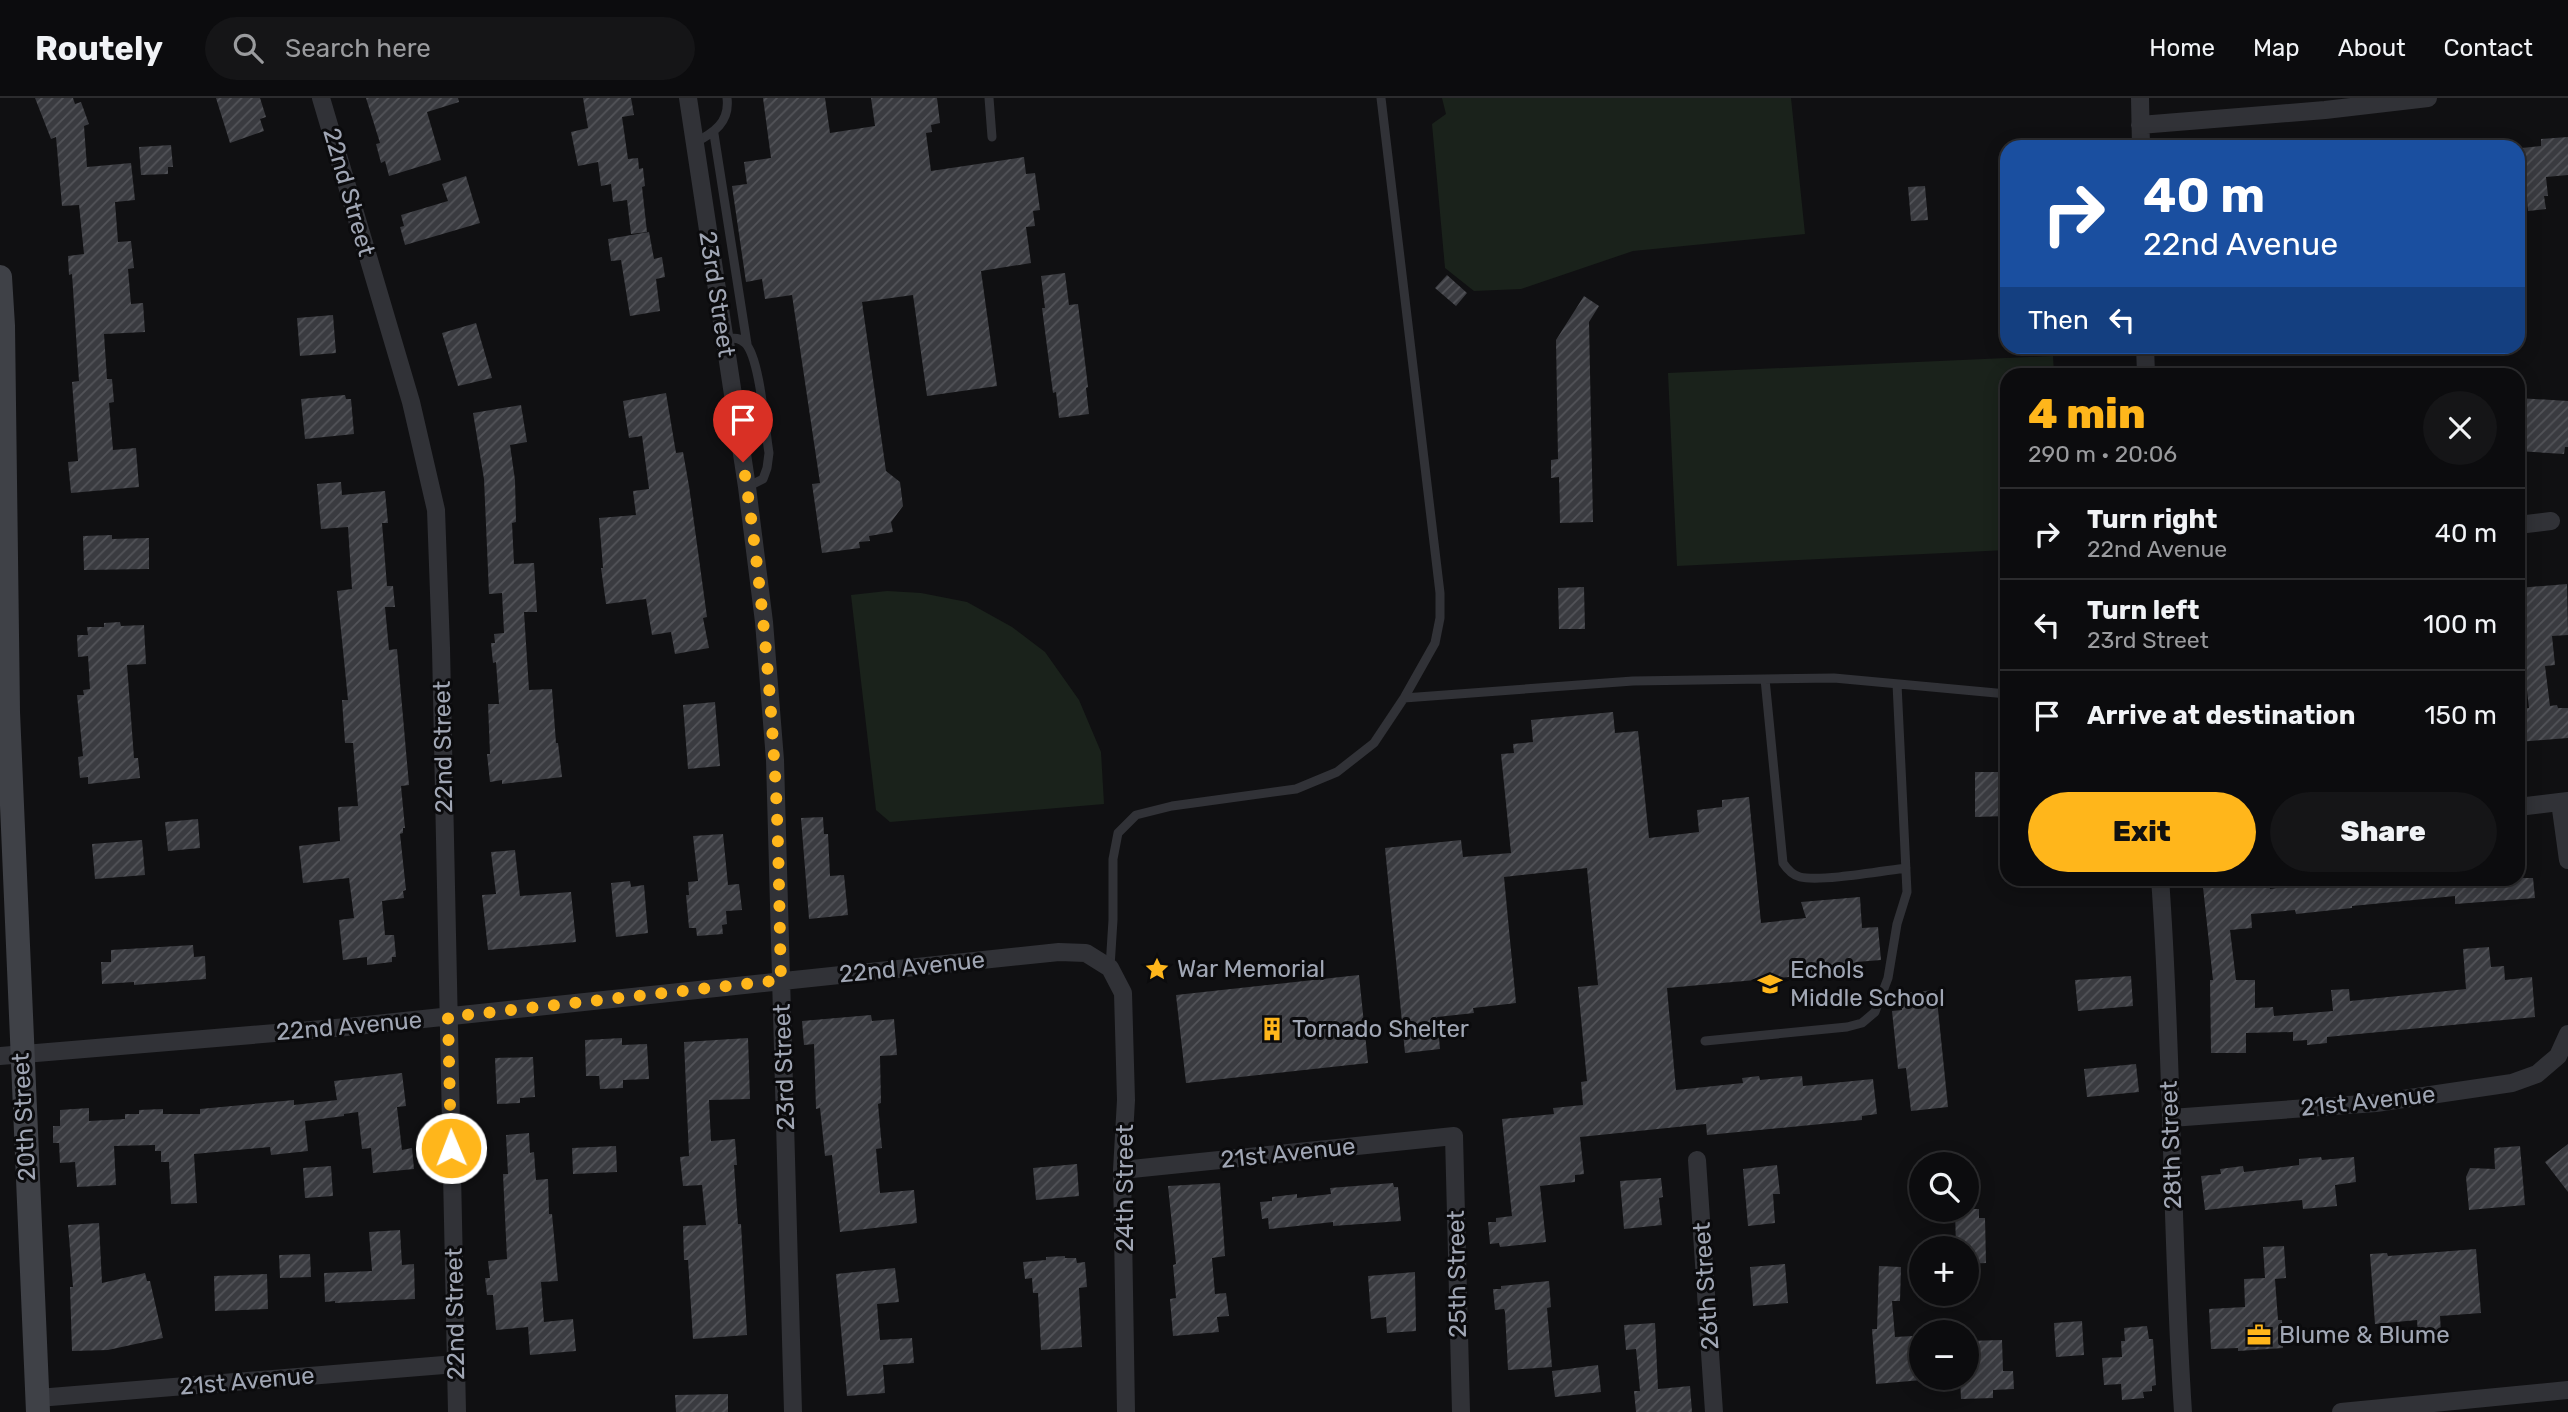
<!DOCTYPE html>
<html lang="en">
<head>
<meta charset="utf-8">
<style>
  :root { --surface:#0c0c0e; --page:#151517; --text:#f1f3f6; --muted:#9a9b9e; --line:#2c2c2e; --accent:#ffb61b }
  body { margin:0; font-family:Rubik,sans-serif; background:var(--page); color:var(--text); height:100vh; display:flex; flex-direction:column; font-size:26px; white-space:nowrap }
  * { box-sizing:border-box; margin:0 }
  p { font-size:23px; color:var(--muted) }
  .icon { flex:none; width:38px; height:38px; fill:none; stroke:currentColor; stroke-width:2; stroke-linecap:round; stroke-linejoin:round }
  .map { position:relative; flex:1; overflow:hidden }
  .sheet { position:absolute; left:2000px; top:270px; width:525px; height:518px; display:flex; flex-direction:column; background:var(--surface); border-radius:21px; box-shadow:0 4px 18px #0003,0 0 0 2px var(--line) }
  .sheet>* { flex:none }
  .top-card { position:absolute; left:2000px; top:42px; width:525px; height:214px; border-radius:21px; box-shadow:0 4px 18px #0003,0 0 0 2px var(--line); background:#1a4fa0; color:#fff; overflow:hidden }
  .controls { position:absolute; left:1909px; top:1054px; display:grid; gap:14px }
  .controls a { display:grid; place-items:center; width:70px; height:70px; border-radius:50%; background:var(--surface); box-shadow:0 4px 18px #0003,0 0 0 2px var(--line); font-size:35px }
  .pin { position:absolute; display:grid; place-items:center; width:60px; height:60px; color:#fff; margin:-72px -30px; border-radius:50% 50% 50% 0; rotate:-45deg; box-shadow:0 0 7px #0007 }
  .pin .icon { rotate:45deg }
  .me { position:absolute; width:77px; margin:-38px; rotate:359deg; stroke-linejoin:round; filter:drop-shadow(0 0 5px #0008) }
  .turn { display:flex; align-items:center; gap:24px; height:147px; padding:0 28px; font-size:32px }
  .turn .icon { width:91px; height:91px; stroke-width:2.5 }
  .turn b { display:block; font-size:49px; line-height:60px }
  .then { display:flex; align-items:center; height:66px; padding:0 28px; background:#0003; gap:14px; font-size:26px }
  .round { display:grid; place-items:center; flex:none; width:74px; height:74px; border-radius:37px; background:var(--page) }
  .head { display:flex; align-items:center; justify-content:space-between; height:119px; padding:0 28px }
  h1 { font-size:42px; font-weight:800; line-height:52px; color:var(--accent) }
  .primary-button { display:flex; gap:14px; margin-top:auto; padding:14px 28px }
  .primary-button a { flex:1; height:80px; border-radius:42px; background:var(--accent); color:#111; font-size:28px; font-weight:800; line-height:80px; text-align:center }
  .primary-button a+a { background:var(--page); color:var(--text) }
  ul { padding:0; list-style:none }
  li { display:flex; align-items:center; gap:21px; height:91px; padding:0 28px; border-top:2px solid var(--line) }
  li div { flex:1 }
  li b { display:block; font-size:26px }
  li em { font-style:normal }
  header { display:flex; align-items:center; gap:42px; box-sizing:border-box; height:98px; padding:0 35px; background:var(--surface); border-bottom:2px solid var(--line) }
  header strong { font-size:33px }
  nav { display:flex; gap:38px; margin-inline-start:auto; font-size:24px }
  .search { width:490px; height:63px; background:var(--page); display:flex; align-items:center; gap:18px; box-sizing:border-box; padding:0 24px; border-radius:38px; color:var(--muted); font-size:26px }
  .map>svg:first-child { display:block }
  .garden { fill:#1a221b }
  .building { fill:url(#building-hatch) }
  .lines { fill:none; stroke-linecap:round; stroke-linejoin:round }
  .lane { stroke:#313237; stroke-width:9 }
  .street { stroke:#313237; stroke-width:18 }
  .secondary { stroke:#3f4147; stroke-width:24 }
  .route { stroke:#ffb61b; stroke-width:12; stroke-dasharray:0 21.6 }
  .labels { text-anchor:middle; stroke-width:6; stroke-linejoin:round; paint-order:stroke }
  .street-label { font-size:24px; fill:#a0a6b4; stroke:#0b0b0d }
  .poi-label { font-size:24px; fill:#a0a6b4; stroke:#0b0b0d; text-anchor:start }
</style>
</head>
<body>
<header>
<strong>Routely</strong>
<div class="search"><svg class="icon" aria-label="search" viewBox="0 0 24 24"><circle cx="10" cy="10" r="6"/><path d="M15 15l6 6"/></svg>Search here</div>
<nav><a>Home</a><a>Map</a><a>About</a><a>Contact</a></nav>
</header>
<div class="map">
<svg width="2568" height="1314" viewBox="0 0 2568 1314">
  <defs>
    <pattern id="building-hatch" width="6" height="6" patternUnits="userSpaceOnUse" patternTransform="scale(1.75)"><rect width="6" height="6" fill="#3a3b40"/><path d="M-1 1l2-2M0 6l6-6M5 7l2-2" fill="none" stroke="#535459"/></pattern>
  </defs>
  <rect width="100%" height="100%" fill="#101012"/>
  <!-- garden -->
  <path class="garden" d="M1442,0H1791L1805,136L1633,153L1521,191L1474,193L1445,170L1432,26L1446,16Z
    M2053,258L2054,276H2007V452L1677,468L1668,275Z
    M887,493L921,495L967,504L1012,529L1045,554L1079,602L1101,654L1104,706L890,724L876,712L851,497Z"/>
  <!-- building -->
  <path class="building" d="M35,0H73L75,6L81,4L89,26L84,28L87,69L131,65L135,102L115,104L118,144L131,143L134,170L128,171L131,206L143,205L145,234L104,236L107,281H112L114,304L109,305L113,352L136,350L139,389L71,395L68,364L78,363L72,284L79,283L72,176L69,177L68,158L84,156L79,107L62,108L56,39L51,41Z
    M216,0H260L266,19L260,21L264,33L230,45Z
    M366,0H458L459,4L427,14L441,62L389,78L385,63L381,65L376,46L380,45Z
    M583,0H631L634,17L622,19L628,61L638,60L639,71L643,70L645,88L642,89L647,134L631,136L627,102L613,104L611,86L601,88L598,64L578,68L571,34L588,30Z
    M763,0H825L830,35L875,28L871,0H937L940,25L931,27L932,34L926,35L931,73L1024,59L1026,76L1035,75L1040,112L1033,113L1035,128L1026,129L1031,165L981,173L997,288L927,298L913,197L862,204L886,373L900,384L903,408L891,424L893,434L869,438L870,443L859,444L860,450L822,455L812,386L820,385L792,197L765,201L762,181L746,184L732,88L747,86L744,64L771,60Z
    M2568,39V77L2546,79L2548,98H2544L2546,111L2528,113L2522,50L2541,48V41Z
    M171,47L173,69H168V76L141,77L139,49Z
    M466,78L480,125L405,147L400,129L404,128L401,117L448,103L442,86Z
    M1925,88L1928,122L1911,123L1908,89Z
    M649,134L654,161L662,159L665,179L656,181L660,213L630,218L621,162L611,163L608,141Z
    M1065,175L1069,207L1078,206L1088,289L1086,290L1089,316L1059,320L1056,294L1053,295L1042,210H1045L1041,178Z
    M1447,177L1467,195L1456,208L1435,190Z
    M1584,198L1599,208L1589,224L1593,424L1560,425L1559,379L1551,380V362L1558,361L1556,242Z
    M333,217L336,255L300,258L297,220Z
    M476,225L492,280L458,288L442,235Z
    M666,295L676,355L683,354L689,388L707,519L703,520L709,550L675,556L671,534L652,537L646,501L606,506L601,470H603L599,420L636,417L633,393L649,391L642,338L629,340L623,303Z
    M345,297L346,301H351L354,336L305,341L301,301Z
    M2518,300L2568,303V349H2565L2564,356L2518,353Z
    M521,307L527,344L510,347L515,382L516,424L512,425L514,466L534,465L537,514H524L529,592L552,591L556,645H558L562,679L502,686V682L490,684L487,656H490L488,606H499L496,564L493,565L491,545H495L494,536L504,535L502,495L489,496L484,381L473,315Z
    M341,384L342,397L385,393L388,425H382L387,488H393L395,509H385L389,552L397,551L409,687L401,688L405,730H403V735L400,736L406,792L403,793L404,800L382,803L385,837H394L396,859H392V864L367,867V859L343,862L339,822L354,820L349,780L303,785L299,748L340,743L338,709L358,708L353,645H345L342,602H348L337,493L352,491L348,429L321,431L317,386Z
    M112,437V441L149,440V471L84,472L83,438Z
    M2567,486L2568,537L2552,538L2555,567L2545,568L2550,608L2557,607L2558,610H2568V640L2518,644V611L2529,610L2521,541H2518V490Z
    M1584,489L1585,531H1559L1558,490Z
    M120,524L121,528L144,527L146,566L127,567L134,660H138L140,680L88,686V679L80,680L78,659L83,658L77,597H84L83,592L90,591L88,558L78,559L77,537H88L87,529H104V525Z
    M715,604L720,668L688,671L683,607Z
    M1613,614L1615,635L1638,633L1649,740L1699,734L1697,712L1722,709V702L1749,699L1761,825L1806,820L1801,804L1860,799L1862,830L1878,829L1881,862L1856,864L1857,873L1850,874V877L1832,879V875L1667,890L1676,992L1743,985L1742,980L1759,978L1760,982L1802,978L1803,988L1873,981L1877,1016L1862,1018V1022L1707,1037L1706,1026L1580,1039L1584,1076L1575,1077V1084L1540,1088L1546,1144L1500,1149L1499,1145L1490,1146L1488,1124H1496V1120L1512,1118L1502,1021L1554,1016L1553,1010L1583,1007L1581,984L1587,983L1578,889L1598,887L1587,770L1504,779L1516,905L1473,910L1474,915L1437,919L1440,951L1405,955L1385,750L1461,742L1463,759L1511,755L1501,656L1514,655L1513,646L1533,644L1531,622Z
    M1975,674H2007V718L1975,719Z
    M823,719L824,736H828L830,778L844,777L848,817L809,821L801,720Z
    M198,721L200,750L168,753L165,724Z
    M723,736L728,787L739,786L742,812L726,813L727,826L722,827L723,836L697,838L696,830H689L686,797H689L688,784L698,783L693,738Z
    M142,742L145,777L95,781L92,746Z
    M515,752L520,798L571,794L576,844L488,852L482,797L496,796L491,754Z
    M2318,780H2533L2535,800L2455,806V798L2352,808V810L2296,816L2295,812L2251,816L2252,830L2230,832L2236,882H2255V910L2273,909L2274,918L2333,913L2331,892L2349,891L2350,903L2466,891L2463,851L2489,849L2491,869L2504,868L2505,882L2532,879L2535,919L2327,939V945L2307,947V942L2293,943V934L2246,935V955H2211L2210,882H2213L2203,789L2269,783L2270,791L2303,787V782Z
    M630,783L631,789L644,787L648,835L616,839L611,785Z
    M193,847L194,859L205,858L206,881L134,887V884L102,886L101,864H111V852Z
    M1359,877L1368,965L1186,985L1176,897Z
    M2131,878L2133,908L2078,913L2075,882Z
    M1936,892L1948,1009L1911,1013L1906,970L1898,971L1892,913L1902,912L1900,895Z
    M871,917L872,923L894,921L897,957L880,958L881,1005L878,1006L882,1050L876,1051L880,1095L914,1092L917,1125L840,1134L832,1057L825,1058L820,1010L816,1011L814,946L804,947L802,923Z
    M622,940V947L647,946L649,981L623,982V990L600,991L599,978H586L585,942Z
    M748,940L750,1001L709,1002L711,1043L735,1041L737,1067H734L738,1126H741L747,1237L693,1241L688,1162H684L683,1128L706,1127L702,1087L683,1088L680,1059L689,1058L684,944Z
    M533,959L535,999L520,1000V1005L497,1006L495,960Z
    M2136,966L2139,994L2087,999L2084,971Z
    M402,975L406,1008L397,1009L402,1052L412,1050L414,1071L373,1075L371,1050L362,1051L358,1014L344,1016V1018L305,1023L308,1053L271,1057L270,1049L194,1056L197,1105L171,1106L169,1064H161V1053H155V1047L114,1048L116,1087L77,1089L75,1064L60,1065L59,1045H53V1028H60V1012L89,1010V1023L125,1021V1016H139V1012L163,1011V1016H200V1011L294,1002V1007L337,1002L334,983Z
    M529,1035L530,1055L534,1054L536,1082L548,1081L549,1116H552L558,1183L541,1184L544,1224L573,1221L576,1253L530,1257L528,1229L496,1232L493,1197H487L485,1180H490L488,1163L507,1161L503,1076H508L506,1037Z
    M2568,1046V1094L2545,1064Z
    M616,1048L617,1074L573,1076L572,1050Z
    M2520,1048L2525,1107L2469,1112L2466,1079L2470,1070L2495,1071L2494,1050Z
    M2321,1059L2322,1062L2354,1059L2356,1084L2335,1087L2337,1108L2303,1111L2302,1102L2205,1112L2201,1078L2221,1076L2220,1071L2243,1068L2244,1074L2299,1067V1061Z
    M1077,1066L1079,1098L1036,1102L1033,1070Z
    M1777,1067L1780,1096H1773L1775,1125L1748,1128L1743,1071Z
    M331,1068L333,1098L305,1100L303,1070Z
    M1661,1080L1663,1099L1659,1100L1662,1127L1624,1131L1620,1083Z
    M1220,1085L1225,1158L1212,1160L1215,1196L1226,1195L1229,1218L1217,1219L1219,1234L1173,1238L1170,1201L1176,1200L1173,1167L1176,1166L1168,1088Z
    M1393,1085L1394,1089H1398L1401,1123L1333,1128V1124L1269,1131L1268,1120L1262,1121L1260,1104L1272,1103V1099L1297,1096V1100L1331,1096L1330,1090Z
    M1955,1111H1979V1120H1985L1986,1165L1967,1166V1150H1956Z
    M99,1125L102,1185L145,1175L147,1183H150L163,1240L108,1252L72,1253L70,1189H73L68,1127Z
    M400,1132L402,1167L414,1166L415,1201L335,1205V1203L325,1204L324,1175L372,1173L369,1134Z
    M2284,1148L2286,1180L2275,1181L2278,1222H2282L2283,1250L2238,1253V1250L2211,1251L2209,1211L2245,1209L2244,1181L2265,1180L2263,1149Z
    M2476,1151L2481,1215L2440,1218L2441,1235L2418,1236L2417,1222L2375,1226L2370,1156L2387,1155L2388,1158Z
    M310,1156L311,1179L280,1180L279,1157Z
    M1065,1158V1160H1076L1077,1165L1085,1164L1087,1189L1079,1190L1082,1249L1041,1252L1038,1195H1033L1032,1180L1025,1181L1023,1164L1046,1162V1159Z
    M1785,1166L1788,1205L1753,1208L1750,1169Z
    M1879,1168L1901,1169L1900,1203H1892L1895,1239L1913,1238L1914,1252H1920L1922,1282L1876,1286L1872,1231H1877Z
    M895,1170L899,1204L877,1206L880,1242L912,1240L914,1265L883,1267L885,1295L847,1298L836,1176Z
    M1415,1174L1416,1233L1387,1235L1386,1219L1371,1221L1368,1178Z
    M267,1176L268,1211L215,1213L214,1178Z
    M1549,1183L1551,1209L1547,1210L1552,1269L1508,1272L1505,1214L1504,1211L1495,1212L1493,1191H1501V1188Z
    M2082,1223L2084,1257L2056,1259L2054,1225Z
    M1655,1225L1658,1291L1690,1288L1692,1314H1636L1634,1293H1640L1636,1251L1626,1252L1624,1227Z
    M2147,1228L2149,1241H2153L2156,1287L2152,1288V1293L2143,1294L2144,1300L2122,1302L2121,1286L2104,1287L2102,1260L2122,1259L2121,1243H2125L2124,1230Z
    M2002,1242L2003,1273H2013L2014,1291L1993,1292V1300L1961,1301L1960,1279H1967V1243Z
    M1598,1267L1601,1294L1555,1299L1552,1273Z
    M728,1296V1314H676L675,1297Z"/>
  <g class="lines">
    <!-- lane -->
    <path class="lane" d="M989,0L992,39
      M714,36L747,246
      M694,45C714,35 730,24 727,0
      M724,240C733,240 739,239 745,245C760,259 765,332 769,355L767,370L763,381L747,389
      M1765,581L1783,765C1787,771 1792,777 1800,779C1820,784 1882,773 1906,770
      M1404,600L1633,583L1834,580L2007,596
      M1110,869L1113,822V761L1118,735L1136,717L1172,708L1296,691L1337,674L1374,645L1404,600L1435,545L1440,520V495L1381,0
      M1705,943L1847,929L1862,925L1875,914L1888,880L1897,826L1907,794L1897,586"/>
    <!-- street -->
    <path class="street" d="M321,0L411,304L436,412L441,550L457,1314
      M688,0L747,389L764,524L775,662L793,1314
      M2140,0L2141,49
      M2140,27L2325,12L2428,0
      M2145,248L2146,276
      M2518,427L2551,423
      M2560,704L2568,762
      M2518,709L2568,703
      M2160,780C2173,958 2171,1136 2183,1314
      M0,958L347,929L1059,854L1086,855L1110,870L1123,895L1126,1002L1122,1072L1126,1314
      M2171,1020L2376,1005L2512,985L2537,976L2558,958L2568,936
      M1697,1062L1714,1314
      M1122,1072L1454,1038L1461,1314
      M38,1300L456,1266
      M2341,1314L2568,1292"/>
    <!-- secondary -->
    <path class="secondary" d="M0,179L3,228L8,614L38,1314"/>
  </g>
  <g class="lines">
    <!-- route -->
    <path class="route" d="M451,1050L448,919L781,882C779,808 779,734 774,660C768,560 758,462 743,364"/>
  </g>
  <!-- icons -->
  <defs>
    <g id="sight-bare" transform="scale(1.89)"><path d="M0-6L1.8-2.2L6-1.7L2.9 1.2L3.7 5.4L0 3.3L-3.7 5.4L-2.9 1.2L-6-1.7L-1.8-2.2Z" fill="#ffb61b" stroke="#0b0b0d" stroke-width="2.5" paint-order="stroke"/></g>
    <g id="school-bare" transform="scale(1.89)"><path d="M0-5L7-2L0 1L-7-2ZM-4 1L0 2.5L4 1V4Q0 6-4 4Z" fill="#ffb61b" stroke="#0b0b0d" stroke-width="2.5" paint-order="stroke"/></g>
    <g id="building-bare" transform="scale(1.89)"><path d="M-4-6H4V6H1V3H-1V6H-4ZM-2.5-4.3h1.7v1.8h-1.7ZM.8-4.3h1.7v1.8H.8ZM-2.5-1h1.7V.8h-1.7ZM.8-1h1.7V.8H.8Z" fill="#ffb61b" stroke="#0b0b0d" stroke-width="2.5" paint-order="stroke"/></g>
    <g id="office-bare" transform="scale(1.89)"><path d="M-6-3h4V-5.5h4V-3h4V5H-6ZM-1-4.5V-3h2v-1.5ZM-6 0V1H6V0Z" fill="#ffb61b" stroke="#0b0b0d" stroke-width="2.5" paint-order="stroke"/></g>
  </defs>
  <g fill-rule="evenodd">
    <use href="#sight-bare" x="1157" y="871"/>
    <use href="#school-bare" x="1770" y="886"/>
    <use href="#building-bare" x="1272" y="931"/>
    <use href="#office-bare" x="2259" y="1237"/>
  </g>
  <g class="labels">
    <!-- street labels -->
    <g class="street-label">
      <text transform="translate(349 94) rotate(74)" y="8">22nd Street</text>
      <text transform="translate(717 196) rotate(81)" y="8">23rd Street</text>
      <text transform="translate(443 649) rotate(-91)" y="8">22nd Street</text>
      <text transform="translate(912 869) rotate(-6)" y="8">22nd Avenue</text>
      <text transform="translate(349 928) rotate(-5)" y="8">22nd Avenue</text>
      <text transform="translate(784 969) rotate(-92)" y="8">23rd Street</text>
      <text transform="translate(2368 1003) rotate(-6)" y="8">21st Avenue</text>
      <text transform="translate(24 1019) rotate(-93)" y="8">20th Street</text>
      <text transform="translate(2171 1047) rotate(-92)" y="8">28th Street</text>
      <text transform="translate(1288 1055) rotate(-6)" y="8">21st Avenue</text>
      <text transform="translate(1125 1090) rotate(-90)" y="8">24th Street</text>
      <text transform="translate(1457 1176) rotate(-91)" y="8">25th Street</text>
      <text transform="translate(1706 1188) rotate(-94)" y="8">26th Street</text>
      <text transform="translate(455 1216) rotate(-91)" y="8">22nd Street</text>
      <text transform="translate(247 1283) rotate(-5)" y="8">21st Avenue</text>
    </g>
    <!-- poi labels -->
    <g class="poi-label">
      <text x="1177" y="879">War Memorial</text>
      <text x="1790" y="880">Echols<tspan x="1790" dy="28">Middle School</tspan></text>
      <text x="1292" y="939">Tornado Shelter</text>
      <text x="2279" y="1245">Blume &amp; Blume</text>
    </g>
  </g>
</svg>
<div class="controls">
<a><svg class="icon" aria-label="search" viewBox="0 0 24 24"><circle cx="10" cy="10" r="6"/><path d="M15 15l6 6"/></svg></a>
<a>+</a>
<a>−</a>
</div>
<div class="pin" style="left:743px;top:364px;background:#d93025"><svg class="icon" aria-label="arrive" viewBox="0 0 24 24"><path d="M6 21V4h12l-3 4 3 4H6"/></svg></div>
<svg class="me" style="left:451px;top:1050px" viewBox="-20 -20 40 40"><circle r="17" fill="#ffb61b" stroke="#fff" stroke-width="3"/><path d="M0-11L8 9 0 5-8 9z" fill="#fff"/></svg>
<div class="top-card">
<div class="turn"><svg class="icon" aria-label="right" viewBox="0 0 24 24"><path d="M7 20v-9h11M14 6l5 5-5 5"/></svg><div><b>40 m</b>22nd Avenue</div></div>
<div class="then">Then<svg class="icon" aria-label="left" viewBox="0 0 24 24"><path d="M17 20v-9H6M10 6l-5 5 5 5"/></svg></div>
</div>
<section class="sheet">
<div class="head"><div><h1>4 min</h1><p>290 m · 20:06</p></div><a class="round"><svg class="icon" aria-label="close" viewBox="0 0 24 24"><path d="M6 6l12 12M18 6L6 18"/></svg></a></div>
<ul>
<li><svg class="icon" aria-label="right" viewBox="0 0 24 24"><path d="M7 20v-9h11M14 6l5 5-5 5"/></svg><div><b>Turn right</b><p>22nd Avenue</p></div><em>40 m</em></li>
<li><svg class="icon" aria-label="left" viewBox="0 0 24 24"><path d="M17 20v-9H6M10 6l-5 5 5 5"/></svg><div><b>Turn left</b><p>23rd Street</p></div><em>100 m</em></li>
<li><svg class="icon" aria-label="arrive" viewBox="0 0 24 24"><path d="M6 21V4h12l-3 4 3 4H6"/></svg><div><b>Arrive at destination</b></div><em>150 m</em></li>
</ul>
<div class="primary-button"><a>Exit</a><a>Share</a></div>
</section>
</div>
</body>
</html>
